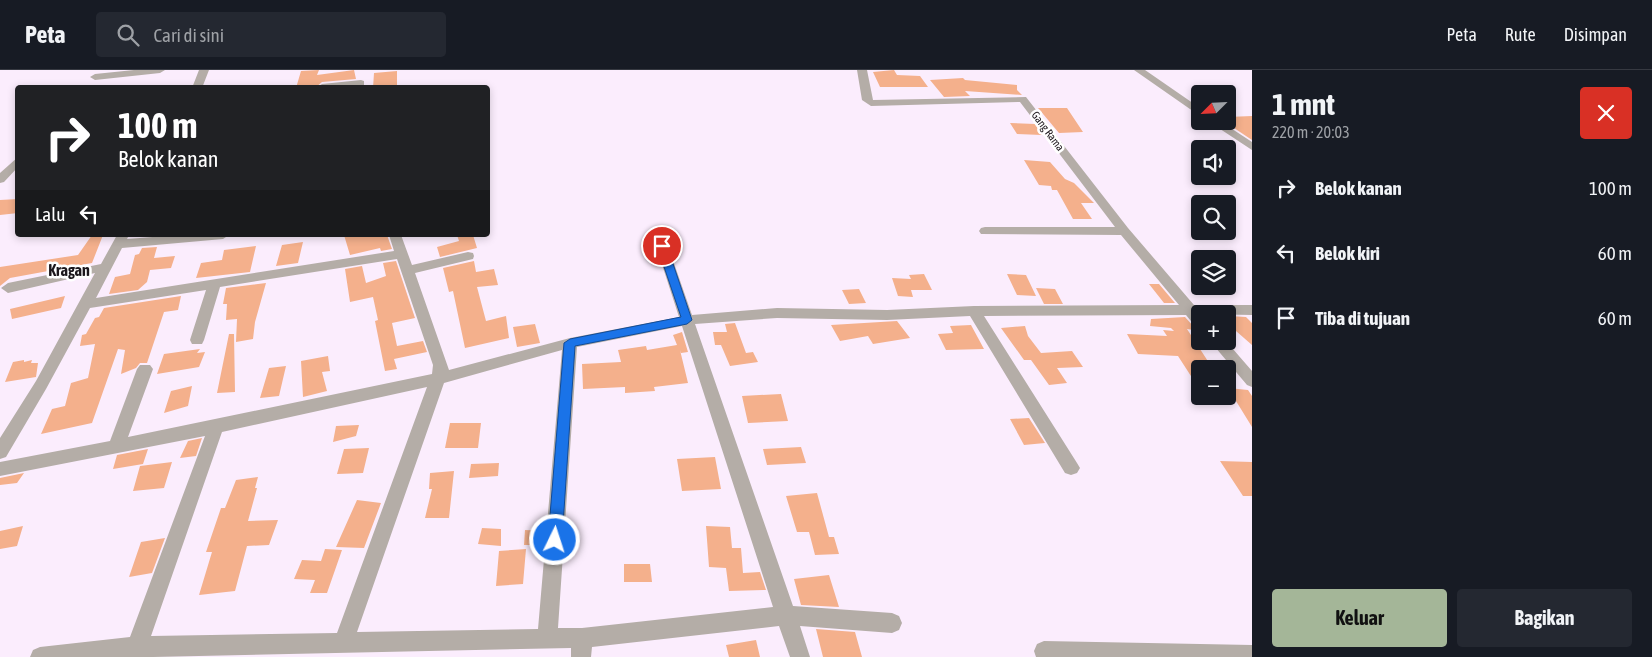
<!DOCTYPE html>
<html lang="id">
<head>
<meta charset="utf-8">
<style>
  :root { --surface:#171b24; --page:#242831; --text:#f1f3f6; --muted:#9ea1a6; --line:#363941; --accent:#a4b698 }
  body { margin:0; font-family:"Asap Condensed",sans-serif; background:var(--page); color:var(--text); height:100vh; display:flex; flex-direction:column; font-size:19px; white-space:nowrap }
  * { box-sizing:border-box; margin:0 }
  p { font-size:16px; color:var(--muted) }
  .icon { flex:none; width:28px; height:28px; fill:none; stroke:currentColor; stroke-width:2; stroke-linecap:round; stroke-linejoin:round }
  .map { position:relative; flex:1; overflow:hidden }
  .side { display:flex; flex-direction:column; background:var(--surface); width:400px }
  .side>* { flex:none }
  .guide { position:absolute; left:15px; top:15px; width:475px; height:152px; border-radius:5px; box-shadow:0 2px 8px #0003; background:#202124; color:#fff; overflow:hidden }
  .needle { width:32px; rotate:246deg }
  .tools { position:absolute; left:1191px; top:15px; display:grid; gap:10px }
  .tools a { display:grid; place-items:center; width:45px; height:45px; border-radius:5px; background:var(--surface); box-shadow:0 2px 8px #0003; font-size:25px }
  .pin { position:absolute; display:grid; place-items:center; width:42px; height:42px; color:#fff; margin:-21px; border:2px solid #fff; border-radius:50%; box-shadow:0 1px 5px #0007 }
  .me { position:absolute; width:55px; margin:-28px; rotate:4deg; stroke-linejoin:round; filter:drop-shadow(0 0 4px #0008) }
  .turn { display:flex; align-items:center; gap:18px; height:105px; padding:0 20px; font-size:22px }
  .turn .icon { width:65px; height:65px; stroke-width:2.5 }
  .turn b { display:block; font-size:35px; line-height:42px }
  .then { display:flex; align-items:center; height:48px; padding:0 20px; background:#0003; gap:10px; font-size:19px }
  .round { display:grid; place-items:center; flex:none; width:52px; height:52px; border-radius:5px; background:var(--page) }
  .head { display:flex; align-items:center; justify-content:space-between; height:85px; padding:0 20px }
  h1 { font-size:30px; font-weight:700; line-height:38px }
  .primary-button { display:flex; gap:10px; margin-top:auto; padding:10px 20px }
  .primary-button a { flex:1; height:58px; border-radius:5px; background:var(--accent); color:#111; font-size:20px; font-weight:700; line-height:58px; text-align:center }
  .primary-button a+a { background:var(--page); color:var(--text) }
  ul { padding:0; list-style:none }
  li { display:flex; align-items:center; gap:15px; height:65px; padding:0 20px }
  li div { flex:1 }
  li b { display:block; font-size:19px }
  li em { font-style:normal }
  header { display:flex; align-items:center; gap:30px; box-sizing:border-box; height:70px; padding:0 25px; background:var(--surface); border-bottom:1px solid var(--line) }
  header strong { font-size:24px }
  nav { display:flex; gap:28px; margin-inline-start:auto; font-size:18px }
  .search { width:350px; height:45px; background:var(--page); display:flex; align-items:center; gap:12px; box-sizing:border-box; padding:0 18px; border-radius:5px; color:var(--muted); font-size:19px }
  main { display:flex; flex:1; min-height:0 }
  .map>svg:first-child { display:block }
  .building { fill:#f4b08c }
  .lines { fill:none; stroke-linecap:round; stroke-linejoin:round }
  .minor { fill:#b4ada7; fill-rule:evenodd }
  .route { fill:#1a73e8; stroke:#114b97 }
  .labels { text-anchor:middle; stroke-width:5; stroke-linejoin:round; paint-order:stroke }
  .far-street-label { font-size:11px; fill:#1c171c; stroke:#fff }
  .quarter-label { font-size:16px; font-weight:bold; fill:#1c171c; stroke:#fff }
</style>
</head>
<body>
<header>
<strong>Peta</strong>
<div class="search"><svg class="icon" aria-label="search" viewBox="0 0 24 24"><circle cx="10" cy="10" r="6"/><path d="M15 15l6 6"/></svg>Cari di sini</div>
<nav><a>Peta</a><a>Rute</a><a>Disimpan</a></nav>
</header>
<main>
<div class="map">
<svg width="1252" height="587" viewBox="0 0 1252 587">
  <rect width="100%" height="100%" fill="#fbedfd"/>
  <!-- building -->
  <path class="building" d="M319,0L317,5L354,0L356,9L322,12L315,18H296L301,1Z
    M894,0L897,5L920,6L928,17H880L873,2Z
    M397,1V18H373L374,3Z
    M963,8L965,10L1017,15V20L1022,25L965,21L970,26L944,27L930,10Z
    M1038,38H1067L1083,62L1059,63Z
    M1252,46V70L1228,54V47Z
    M1010,53L1035,54L1042,65L1017,64Z
    M1024,90L1050,92L1065,109L1074,113L1094,133H1081L1092,149H1073L1057,120H1052L1051,116L1039,115Z
    M18,129V143L0,145V130Z
    M92,165H103L92,193L10,208L0,216V197L78,185Z
    M344,165H387L392,179L381,181L380,178L350,185Z
    M457,165H473L477,178L440,187L437,177L459,171Z
    M303,172L298,193L276,196L282,175Z
    M256,176L250,202L196,208L201,193L222,190L224,180Z
    M157,177L154,188L175,186L171,198L150,200L147,212L138,220L109,224L115,207L130,204L135,185L139,184L142,178Z
    M396,191L415,248L392,253L397,276L423,271L427,282L394,289L397,299L385,301L375,251L378,250L373,227L350,232L345,199L362,196L366,213L386,206L383,193Z
    M474,191L476,202L494,199L498,215L477,217L486,251L506,246L509,268L465,278L453,221L449,222L443,198Z
    M924,204L932,220H911L913,227L898,226L892,208L911,209L909,205Z
    M1007,204L1026,205L1036,226L1017,225Z
    M266,213L255,252L253,269L236,272L237,249L226,250L227,234H223L226,218Z
    M1149,214H1159L1175,233H1164Z
    M1036,218L1055,219L1063,234H1044Z
    M859,219L866,233L849,234L842,220Z
    M65,226L61,238L12,249L10,239Z
    M181,226L178,240L164,242L147,293H140L136,298L121,304L125,280L118,279L92,353L41,364L52,339L65,336L71,313L88,308L95,274L80,276L82,265L86,264L95,248L99,247L104,238Z
    M1228,246L1246,247L1252,253V275L1228,254Z
    M1185,247L1194,257L1200,259V261L1187,259L1213,299H1200V320L1178,286L1138,284L1127,264L1167,266L1163,260L1174,261L1171,258L1150,256L1151,249Z
    M897,251L910,268L873,274L868,266L840,271L831,255Z
    M735,253L746,283L753,282L758,292L730,296L721,275H715L713,262H727L725,254Z
    M535,254L540,273L517,277L513,257Z
    M971,255L984,279L946,280L938,264L953,263L950,256Z
    M1025,256L1028,266L1041,283L1072,281L1083,297L1057,298L1067,313L1049,315L1031,290H1024L1001,258Z
    M682,262L688,282L681,283L680,280L688,313L654,317L655,321L625,323V317L583,319L582,294L621,292L618,280L646,276L647,280L677,275L673,265Z
    M229,264H234L235,322L217,323Z
    M200,279L197,283L205,282L199,297L157,304L164,284Z
    M328,286L330,301L322,302L327,321L303,327L301,291Z
    M24,290V292L32,290L31,293H38L36,307L5,312L13,292Z
    M286,296L279,326L260,328L269,298Z
    M192,316L188,336L164,343L171,321Z
    M1228,318L1248,320L1252,326V357Z
    M781,324L788,351L748,353L742,326Z
    M1029,348L1045,373L1024,375L1010,349Z
    M450,353H481L478,378H445Z
    M359,355L356,366L333,372L336,356Z
    M202,368L196,386L180,388L188,371Z
    M801,377L806,393L767,395L763,379Z
    M369,378L363,403L337,404L344,379Z
    M148,379L143,394L113,399L117,385Z
    M715,387L721,419L682,421L677,389Z
    M1220,391L1252,392V426H1243Z
    M172,392L164,418L133,421L140,396Z
    M499,393L498,406L469,408L471,394Z
    M454,401L449,448H425L432,419H429L430,403Z
    M24,403L17,413L0,415V408Z
    M258,407L255,418H257L248,451L278,450L269,475L247,476L235,521L199,525L212,482H206L221,438H225L236,410Z
    M817,423L829,467H834L839,484L815,485L809,462H797L786,426Z
    M357,430L381,433L364,478L336,477Z
    M23,456L17,476L0,479V461Z
    M706,456L730,457L732,478H741L743,503L760,502L766,520L729,521L726,498L709,497Z
    M482,458L501,459V476L478,474Z
    M525,460L545,461L543,475H524Z
    M165,468L152,503L129,507L141,472Z
    M325,479L342,480L327,523H310L315,510L294,509L302,490L321,491Z
    M526,479L523,514L496,516L499,481Z
    M624,494H650L652,512H624Z
    M829,505L839,537L801,535L794,509Z
    M816,559L855,562L862,587H823Z
    M756,570L760,587H729L726,575Z"/>
  <g class="lines">
    <!-- minor -->
    <path class="minor" d="M134,0H165L160,3L95,10L90,7L95,4Z
      M199,0H209L202,18H192Z
      M857,0H867L873,30L1026,27L1128,158L1194,235H1252V245L1200,244V257L1195,256L1186,245L984,246L1077,393L1080,398L1077,403L1071,405L1065,403L970,246L887,250L777,248L695,254L793,536L892,543L899,546L902,553L899,560L892,563L800,556L810,587H790L779,556L592,577L591,587H571V578L153,587H30L33,580L40,577L130,567L205,366L0,406V392L110,371L137,299L140,295H150L153,299L128,367L432,304L433,295L397,189L220,217L204,270L202,274H192L190,270L206,220L90,238L46,319L6,387L0,389V368L36,311L95,203L8,223L1,218L8,213L101,194L117,165H129L127,169L178,165H229L223,169L122,178L96,228L394,181L389,165H401L412,195L468,182L473,183L474,186L473,189L415,203L449,300L570,268L679,247L656,176L662,172L668,176L692,245L777,238L887,240L974,236L1179,235L1121,165L981,164L979,161L981,158L985,157H1115L1020,32L871,36L862,30ZM682,256L773,537L582,558H558L577,277ZM562,280L538,559L357,562L444,313ZM427,317L337,563L151,566L222,362Z
      M1134,0H1145L1200,38V46Z
      M361,10L364,11V15L317,17L322,14Z
      M1208,51H1220L1252,72V80Z
      M18,87V97L4,112L0,113V103Z
      M1210,271H1226L1252,301V317L1247,315Z
      M1044,571L1252,575V587H1036L1034,581L1037,574Z"/>
  </g>
  <!-- route -->
  <path class="route" d="M662,173L667,176L692,250L687,254L575,276L562,470L560,475L555,477L550,475L548,470L564,273L570,269L681,247L657,176Z"/>
  <g class="labels">
    <!-- far-street labels -->
    <g class="far-street-label">
      <text transform="translate(1048 61) rotate(53)" y="4">Gang Rama</text>
    </g>
    <!-- quarter labels -->
    <g class="quarter-label">
      <text x="69" y="206">Kragan</text>
    </g>
  </g>
</svg>
<div class="tools">
<a><svg class="needle" viewBox="-14 -14 28 28"><path d="M0-13l5 13h-10z" fill="#e53935"/><path d="M0 13l5-13h-10z" fill="#9ea1a6"/></svg></a>
<a><svg class="icon" aria-label="sound" viewBox="0 0 24 24"><path d="M4 9h4l5-4v14l-5-4H4zM17 9q2 3 0 6"/></svg></a>
<a><svg class="icon" aria-label="search" viewBox="0 0 24 24"><circle cx="10" cy="10" r="6"/><path d="M15 15l6 6"/></svg></a>
<a><svg class="icon" aria-label="layers" viewBox="0 0 24 24"><path d="M12 4l9 5-9 5-9-5zM3 14l9 5 9-5"/></svg></a>
<a>+</a>
<a>−</a>
</div>
<div class="pin" style="left:662px;top:176px;background:#d93025"><svg class="icon" aria-label="arrive" viewBox="0 0 24 24"><path d="M6 21V4h12l-3 4 3 4H6"/></svg></div>
<svg class="me" style="left:555px;top:470px" viewBox="-20 -20 40 40"><circle r="17" fill="#1a73e8" stroke="#fff" stroke-width="3"/><path d="M0-11L8 9 0 5-8 9z" fill="#fff"/></svg>
<div class="guide">
<div class="turn"><svg class="icon" aria-label="right" viewBox="0 0 24 24"><path d="M7 20v-9h11M14 6l5 5-5 5"/></svg><div><b>100 m</b>Belok kanan</div></div>
<div class="then">Lalu<svg class="icon" aria-label="left" viewBox="0 0 24 24"><path d="M17 20v-9H6M10 6l-5 5 5 5"/></svg></div>
</div>
</div>
<section class="side">
<div class="head"><div><h1>1 mnt</h1><p>220 m · 20:03</p></div><a class="round" style="background:#d93025;color:#fff"><svg class="icon" aria-label="close" viewBox="0 0 24 24"><path d="M6 6l12 12M18 6L6 18"/></svg></a></div>
<ul>
<li><svg class="icon" aria-label="right" viewBox="0 0 24 24"><path d="M7 20v-9h11M14 6l5 5-5 5"/></svg><div><b>Belok kanan</b></div><em>100 m</em></li>
<li><svg class="icon" aria-label="left" viewBox="0 0 24 24"><path d="M17 20v-9H6M10 6l-5 5 5 5"/></svg><div><b>Belok kiri</b></div><em>60 m</em></li>
<li><svg class="icon" aria-label="arrive" viewBox="0 0 24 24"><path d="M6 21V4h12l-3 4 3 4H6"/></svg><div><b>Tiba di tujuan</b></div><em>60 m</em></li>
</ul>
<div class="primary-button"><a>Keluar</a><a>Bagikan</a></div>
</section>
</main>
</body>
</html>
